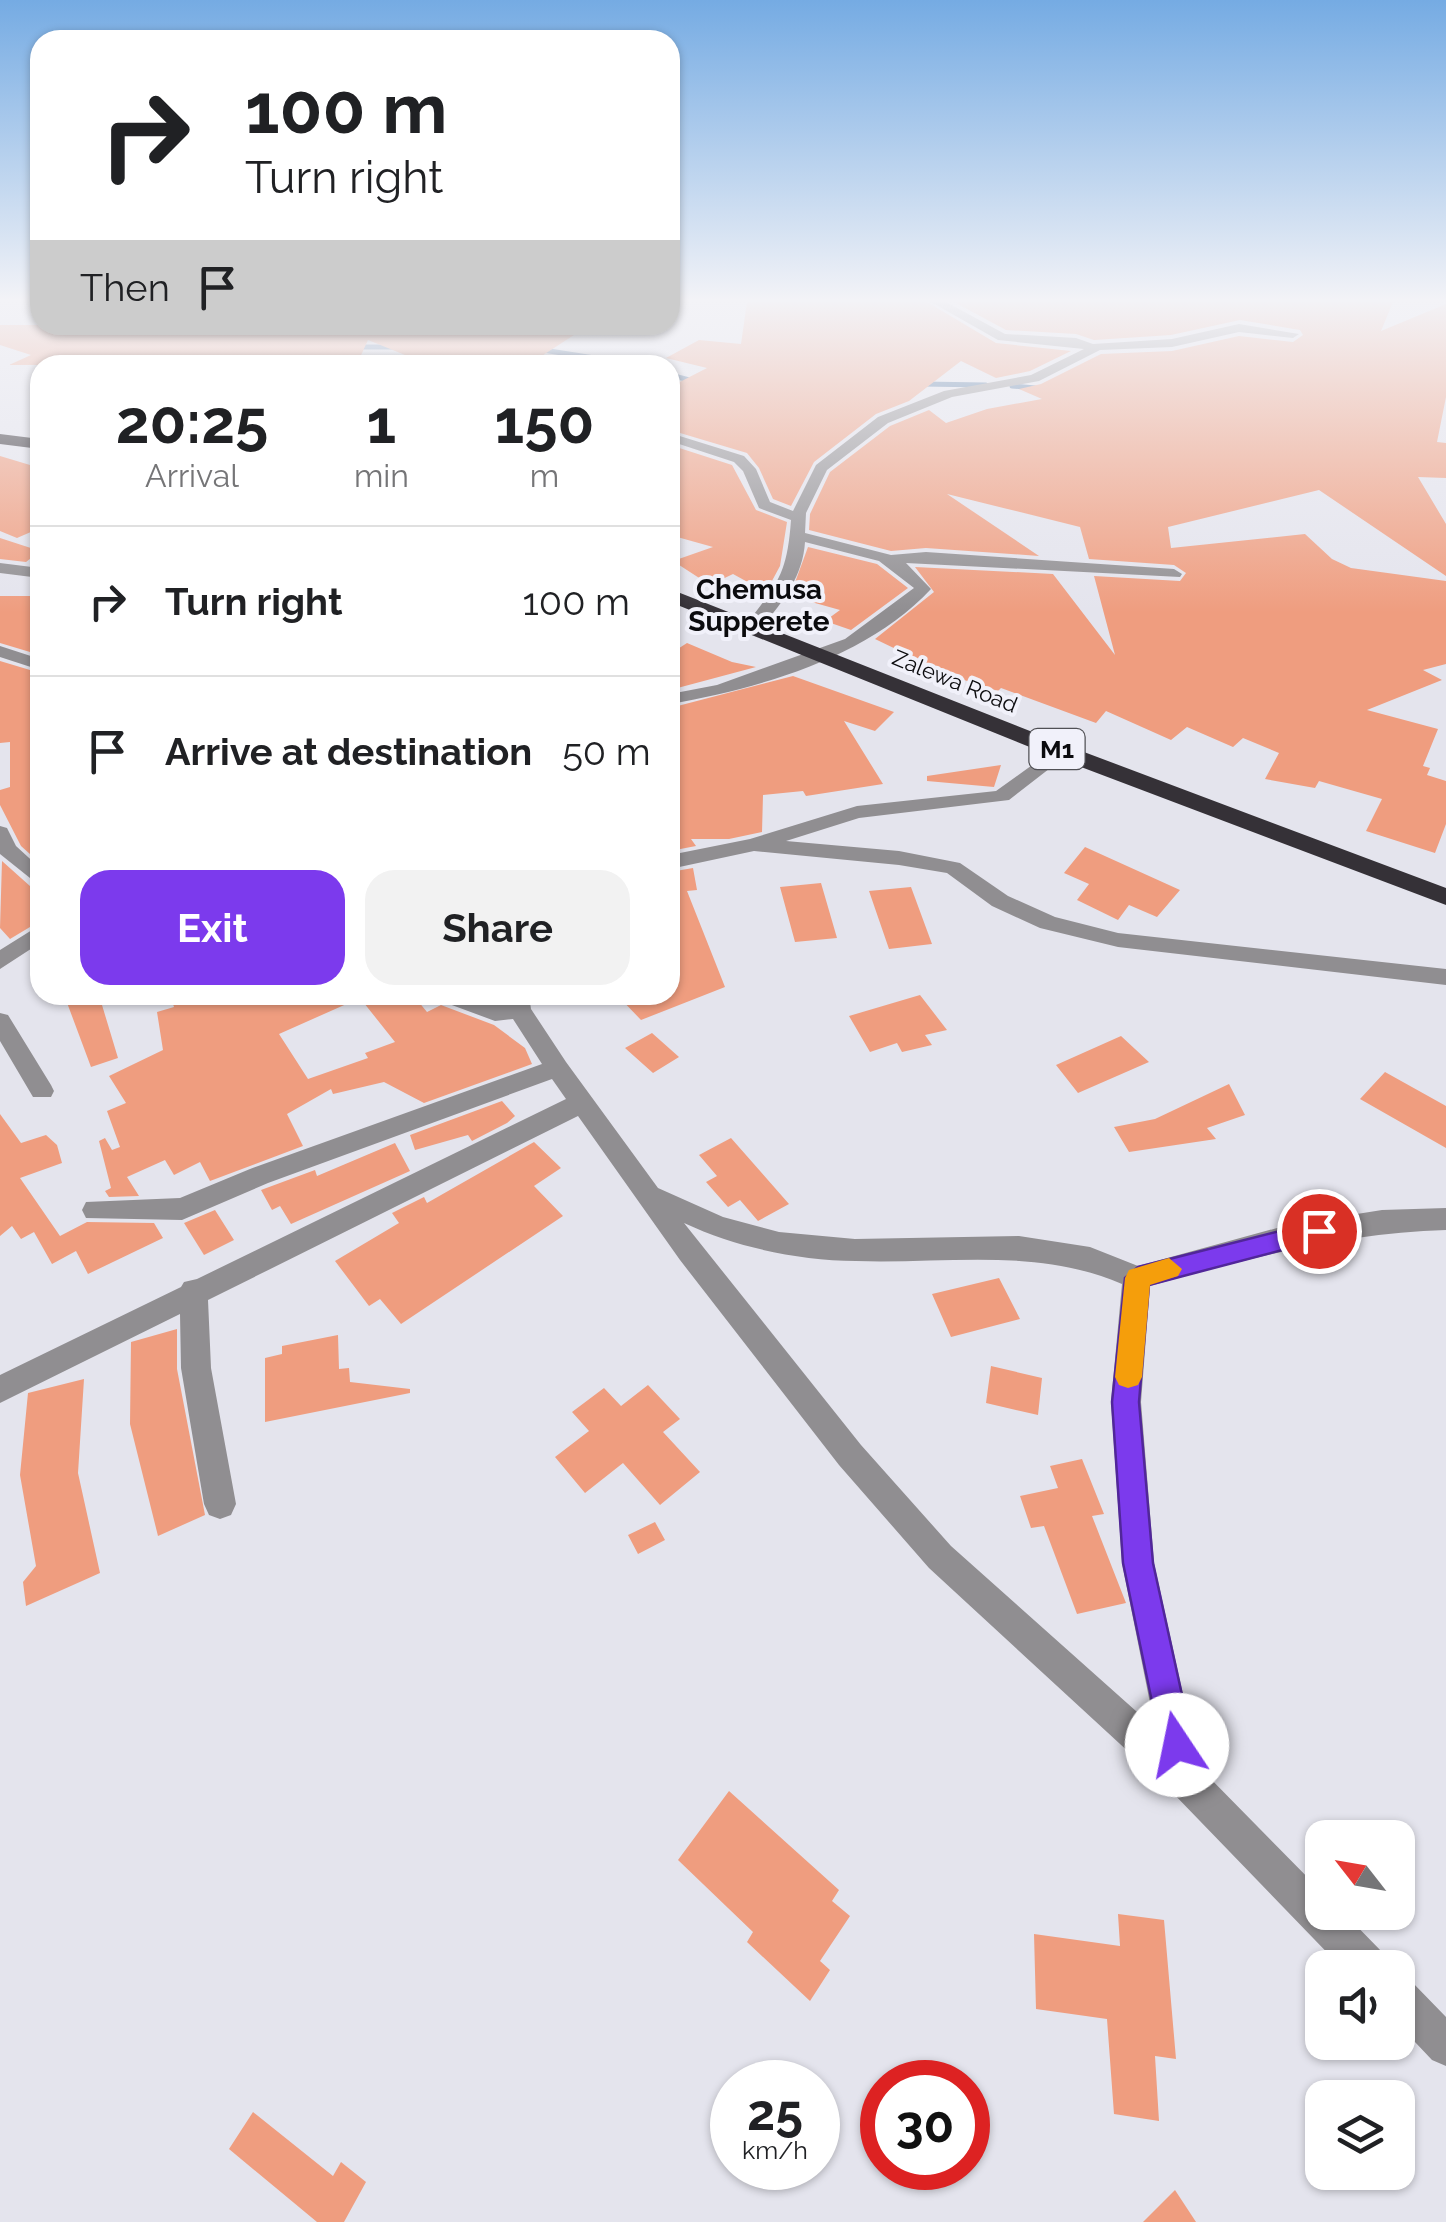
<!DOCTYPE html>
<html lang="en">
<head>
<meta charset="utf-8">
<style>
  :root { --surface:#fff; --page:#f2f2f2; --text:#202124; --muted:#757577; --line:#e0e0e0; --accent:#7c3aed }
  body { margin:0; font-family:Raleway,sans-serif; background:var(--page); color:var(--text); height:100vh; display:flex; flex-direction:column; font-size:38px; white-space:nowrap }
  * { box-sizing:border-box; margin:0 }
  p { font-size:32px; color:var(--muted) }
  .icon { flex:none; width:55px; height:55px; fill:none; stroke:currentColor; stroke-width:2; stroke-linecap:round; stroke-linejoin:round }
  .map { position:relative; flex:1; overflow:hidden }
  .side { position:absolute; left:30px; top:355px; width:650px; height:650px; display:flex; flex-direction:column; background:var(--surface); border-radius:30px; box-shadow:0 2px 8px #0004 }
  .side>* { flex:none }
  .guide { position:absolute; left:30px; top:30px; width:650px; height:305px; border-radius:30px; box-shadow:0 2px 8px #0004; background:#fff; color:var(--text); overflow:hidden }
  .needle { width:65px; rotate:301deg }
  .fabs { position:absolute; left:1305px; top:1820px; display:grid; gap:20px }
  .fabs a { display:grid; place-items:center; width:110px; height:110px; border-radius:20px; background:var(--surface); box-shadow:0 2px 8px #0004; font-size:50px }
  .speed { position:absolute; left:710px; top:2060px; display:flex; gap:20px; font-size:50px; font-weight:700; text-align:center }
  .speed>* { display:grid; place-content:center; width:130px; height:130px; border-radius:50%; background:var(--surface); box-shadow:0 2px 8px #0004; line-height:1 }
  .speed small { font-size:25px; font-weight:400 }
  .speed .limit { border:15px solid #d22; background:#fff; color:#111 }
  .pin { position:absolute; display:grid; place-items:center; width:85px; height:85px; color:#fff; margin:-42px; border:5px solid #fff; border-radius:50%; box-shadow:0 2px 10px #0007 }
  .me { position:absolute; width:110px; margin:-55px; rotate:349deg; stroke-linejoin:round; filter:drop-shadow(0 0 8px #0008) }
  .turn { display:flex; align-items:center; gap:35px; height:210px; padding:0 50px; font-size:45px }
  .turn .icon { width:130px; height:130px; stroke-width:2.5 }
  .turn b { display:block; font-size:70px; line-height:85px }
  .then { display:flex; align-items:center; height:95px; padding:0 50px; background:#0003; gap:20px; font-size:38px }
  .eta { display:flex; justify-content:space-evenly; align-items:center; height:170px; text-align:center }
  .eta b { font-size:60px; font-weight:700; line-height:70px }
  .primary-button { display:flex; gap:20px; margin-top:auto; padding:20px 50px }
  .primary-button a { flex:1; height:115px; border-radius:30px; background:var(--accent); color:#fff; font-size:40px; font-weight:700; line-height:115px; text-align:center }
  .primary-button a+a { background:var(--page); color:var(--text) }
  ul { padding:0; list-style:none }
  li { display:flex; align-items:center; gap:30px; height:150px; padding:0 50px; border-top:2px solid var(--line) }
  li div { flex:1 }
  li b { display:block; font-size:38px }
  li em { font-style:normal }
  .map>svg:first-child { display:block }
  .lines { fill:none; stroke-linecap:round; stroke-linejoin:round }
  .stream { stroke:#4c729e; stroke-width:5 }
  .building { fill:#ef9d7f; fill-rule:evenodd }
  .minor { fill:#908e91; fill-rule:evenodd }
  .highway { fill:#353137; fill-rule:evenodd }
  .route { fill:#7c3aed; stroke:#51269a; stroke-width:2.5 }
  .slow { fill:#f59e0b }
  .labels { text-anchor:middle; stroke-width:8; stroke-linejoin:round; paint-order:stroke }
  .far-street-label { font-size:22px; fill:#0b0b0e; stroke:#f1f1fa }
  .shield { fill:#f1f1fa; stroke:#505055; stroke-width:2.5 }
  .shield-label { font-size:25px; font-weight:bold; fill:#0b0b0e }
  .far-quarter-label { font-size:28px; font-weight:bold; fill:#0b0b0e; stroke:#f1f1fa }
</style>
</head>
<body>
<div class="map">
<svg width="1446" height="2222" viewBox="0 0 1446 2222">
  <rect width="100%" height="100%" fill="#e4e4ed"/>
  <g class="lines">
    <!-- stream -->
    <path class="stream" d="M353,347H398
      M543,350L639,365
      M670,375L697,382
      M922,384L986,385
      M1012,386L1035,388"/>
  </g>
  <!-- building -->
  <path class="building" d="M747,302H927L996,343L1071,351L1030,371L996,378L961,361L909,401L876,414L814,462L791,506L773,499L759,468L747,453L670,430V387L707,368L666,358L699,340L741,344Z
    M954,302H1393L1381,331L1446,304V397L1437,442L1446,443V478L1418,477L1446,524V576L1319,490L1168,527L1171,548L1305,534L1332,559L1351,568L1446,581V664L1423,670L1442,680L1367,710L1438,729L1423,766L1430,768L1427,775L1446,781V824L1435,853L1366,831L1382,799L1319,781L1315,788L1265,779L1279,753L1243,738L1233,747L1187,727L1171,740L1106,711L1096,723L1001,688L998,691L952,676L875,639L934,592L915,567L1053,574L1115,655L1094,576L1180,581L1186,573L1174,565L1089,559L1080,527L947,494L1039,556L926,548L891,551L809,530L810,514L830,472L890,426L929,410L946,423L987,409L1042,399L1019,389L1041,384L1101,354L1172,351L1239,336L1293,342L1303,335L1300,330L1240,320L1171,335L1094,340L1076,334L1006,330Z
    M0,325H543L577,333L531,363L493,359L478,365H406L410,357L368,340L357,364L9,365L31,355L0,345Z
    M670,445L732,465L756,510L787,522L780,566L766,592L733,574L710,585L673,561L713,547L670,535Z
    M0,456L40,468V528L17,538L0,531Z
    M0,538L40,551L26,562L0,559Z
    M808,547L877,564L908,588L851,630L825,621L840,610L790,596Z
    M0,596H40V655L0,643Z
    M687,643L732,662L756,667L670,690V654Z
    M0,661L40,673V805L31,808L40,829V863L21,846L0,805V790L10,787V742L0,743Z
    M793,676L894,712L875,731L844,721L883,784L806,796L803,791L763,795L762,832L729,839H691L696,846L670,851V708Z
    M1001,765L994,787L927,781V776Z
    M1085,847L1180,890L1157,917L1129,905L1118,920L1077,900L1089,884L1064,873Z
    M2,861L40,895V921L10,939L0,928Z
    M693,868L697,890L687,891L725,987L641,1020L617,995H670V872Z
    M821,883L837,938L795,942L780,887Z
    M911,887L932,944L889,949L869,891Z
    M77,995H99L118,1058L91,1067L66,1000Z
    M170,995H413L427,1012L441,1005L494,1025L525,1048L532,1064L424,1103L384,1082L333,1094L331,1089L287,1114L303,1146L210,1181L200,1162L174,1175L165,1160L127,1177L139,1196L109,1197L105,1191L111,1188L99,1141L105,1138L112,1150L120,1147L107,1111L126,1103L109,1076L163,1050L157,1012L174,1007ZM360,998L395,1042L365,1053L368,1058L308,1079L279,1034Z
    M920,995L947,1030L925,1035L932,1045L902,1052L897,1043L870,1052L849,1016Z
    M652,1033L679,1057L653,1073L625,1048Z
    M1121,1036L1149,1062L1078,1093L1056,1065Z
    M1385,1072L1446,1106V1148L1360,1099Z
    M1229,1084L1245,1115L1207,1128L1216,1139L1129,1152L1114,1127L1155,1119Z
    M502,1101L515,1116L507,1123L472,1141L468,1135L415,1150L410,1135Z
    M0,1114L21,1143L46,1135L57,1145L62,1163L20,1178L60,1236L87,1222L154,1223L163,1238L88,1274L76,1251L52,1264L34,1232L21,1239L12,1226L0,1236Z
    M731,1138L789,1204L758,1221L740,1200L728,1207L706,1182L717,1176L699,1155Z
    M534,1142L561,1168L534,1186L563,1216L401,1324L380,1299L369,1306L335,1261L399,1223L392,1213L424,1197L427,1203Z
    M395,1143L410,1171L291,1224L280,1206L272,1210L261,1190L315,1170L317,1176Z
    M215,1210L234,1240L204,1255L184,1223Z
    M999,1278L1020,1319L951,1337L932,1294Z
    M177,1329V1369L205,1515L158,1536L130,1424L131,1342Z
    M338,1335L339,1369L349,1368L350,1382L410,1389V1393L265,1422V1358L282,1354V1346Z
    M991,1366L1042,1378L1038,1415L986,1403Z
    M84,1379L78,1473L100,1573L26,1606L23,1582L36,1566L20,1475L28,1393Z
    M648,1385L680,1419L663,1432L700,1472L660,1505L623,1463L585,1493L555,1457L589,1431L572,1412L604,1388L621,1406Z
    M1082,1459L1104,1514L1092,1516L1126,1603L1077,1614L1044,1526L1031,1528L1020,1496L1058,1488L1050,1466Z
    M655,1522L665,1540L638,1554L628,1535Z
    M729,1791L839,1890L832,1901L850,1916L820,1961L830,1970L810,2001L747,1942L753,1932L678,1860Z
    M1118,1914L1164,1920L1176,2059L1155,2056L1159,2121L1114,2114L1107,2019L1036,2009L1034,1934L1120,1946Z
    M253,2112L333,2176L341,2162L366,2182L344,2222H317L229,2149Z
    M1175,2190L1196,2222H1143Z"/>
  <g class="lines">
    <!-- minor -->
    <path class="minor" d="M931,302H946L1005,334L1076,338L1093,344L1172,339L1239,324L1299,334L1293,338L1239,332L1172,347L1100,350L1039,381L952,397L888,423L827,470L806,513L805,533L891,555L926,552L1174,569L1182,574L1180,577L906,563L931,589C867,658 760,688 670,704V694L717,685L845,639L914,588L879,561L805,542C803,577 781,605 758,631H746L744,627C777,584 787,576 791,520L759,508L743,471L734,462L670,441V433L744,456L756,469L770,502L793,511L816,465L878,417L944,391L1031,375L1084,349L998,340Z
      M0,563L40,568V578L0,573Z
      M0,646L40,659V670L0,657Z
      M1060,745L1069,751L1067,755L1009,800L859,818L786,841L899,851L960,863L1008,896L1055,917L1118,933L1446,969V985L1118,947L1040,928L992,906L947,873L899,865L754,851L670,869V855L750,839L857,806L996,791Z
      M0,826L7,828L16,846L40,868V886L0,854Z
      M40,925V943L0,969V950Z
      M437,995H472L497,1005L507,1003L505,995H529L531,1009L566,1062L658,1188L723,1217L779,1232L855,1239L1019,1236L1090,1247L1138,1266L1288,1225L1382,1210L1446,1208V1230C1343,1233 1249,1258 1150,1286L1141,1402L1154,1563L1199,1767L1322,1892V1912H1343L1384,1954L1389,1968H1342L1170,1790L929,1568L839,1465L680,1260L578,1116L208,1300L211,1368L236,1504L231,1515L220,1519L209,1515L204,1504L181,1368L180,1314L0,1403V1375L181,1287L184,1282L197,1279L566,1099L552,1079L268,1183L182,1220L86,1218L82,1210L86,1202L180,1198L250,1169L542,1064L513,1019L495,1021L441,1001ZM684,1223C738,1248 797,1260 856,1261C947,1264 1036,1247 1122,1284L1111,1402L1122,1563L1155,1728L951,1546L861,1445Z
      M0,1013L8,1015L51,1085L54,1091L51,1097H33L0,1041Z
      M1398,1976L1412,1982L1446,2017V2066L1432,2060L1398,2024Z"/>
    <!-- highway -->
    <path class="highway" d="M0,434L40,439V449L0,444Z
      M670,589L1068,746L1446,888V905L1052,756L670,602Z"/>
  </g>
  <!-- sky -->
  <linearGradient id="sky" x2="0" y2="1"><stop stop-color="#75abe3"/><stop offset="0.49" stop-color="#f3f3f7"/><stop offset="1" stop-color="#f3f3f7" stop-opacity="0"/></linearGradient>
  <rect width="1446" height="613" fill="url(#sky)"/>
  <!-- route -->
  <path class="route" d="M1319,1221L1332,1231L1328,1238L1149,1285L1139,1402L1153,1563L1193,1745L1188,1757L1177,1761L1165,1757L1161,1745L1123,1563L1112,1402L1125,1278L1138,1267Z"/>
  <!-- slow -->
  <path class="slow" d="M1169,1258L1182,1269L1178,1276L1150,1285L1142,1377L1138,1385L1128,1388L1119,1385L1115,1377L1125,1278L1129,1270Z"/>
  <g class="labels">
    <!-- far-street labels -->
    <g class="far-street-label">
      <text transform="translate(955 681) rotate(22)" y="8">Zalewa Road</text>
    </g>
    <!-- shield labels -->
    <rect class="shield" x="1029.5" y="729" width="55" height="40" rx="8"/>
    <g class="shield-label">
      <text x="1057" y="758">M1</text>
    </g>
    <!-- far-quarter labels -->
    <g class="far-quarter-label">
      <text x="759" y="599">Chemusa<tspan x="759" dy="32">Supperete</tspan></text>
    </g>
  </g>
</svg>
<div class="fabs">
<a><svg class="needle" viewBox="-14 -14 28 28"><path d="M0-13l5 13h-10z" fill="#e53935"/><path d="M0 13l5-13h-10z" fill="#757577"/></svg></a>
<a><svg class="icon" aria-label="sound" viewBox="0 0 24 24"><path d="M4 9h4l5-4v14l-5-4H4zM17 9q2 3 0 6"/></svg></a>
<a><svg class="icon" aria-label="layers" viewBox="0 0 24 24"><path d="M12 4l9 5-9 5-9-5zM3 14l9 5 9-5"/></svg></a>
</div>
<div class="speed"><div>25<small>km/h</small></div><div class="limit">30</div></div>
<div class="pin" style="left:1319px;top:1231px;background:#d93025"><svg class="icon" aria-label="arrive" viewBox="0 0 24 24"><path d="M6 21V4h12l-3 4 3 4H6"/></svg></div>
<svg class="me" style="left:1177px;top:1745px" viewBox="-20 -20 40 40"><circle r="19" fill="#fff"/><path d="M0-13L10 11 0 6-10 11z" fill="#7c3aed"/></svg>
<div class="guide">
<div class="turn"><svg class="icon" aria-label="right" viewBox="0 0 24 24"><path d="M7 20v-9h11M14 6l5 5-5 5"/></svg><div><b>100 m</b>Turn right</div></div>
<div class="then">Then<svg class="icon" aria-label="arrive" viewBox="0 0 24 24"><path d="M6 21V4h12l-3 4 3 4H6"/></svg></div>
</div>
<section class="side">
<div class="eta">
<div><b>20:25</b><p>Arrival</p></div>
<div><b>1</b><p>min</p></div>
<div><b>150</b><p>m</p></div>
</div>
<ul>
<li><svg class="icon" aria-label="right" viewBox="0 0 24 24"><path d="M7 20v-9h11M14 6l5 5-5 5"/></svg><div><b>Turn right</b></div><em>100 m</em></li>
<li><svg class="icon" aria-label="arrive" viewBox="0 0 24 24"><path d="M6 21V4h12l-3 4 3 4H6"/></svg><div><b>Arrive at destination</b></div><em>50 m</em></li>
</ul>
<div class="primary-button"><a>Exit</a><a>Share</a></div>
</section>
</div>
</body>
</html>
